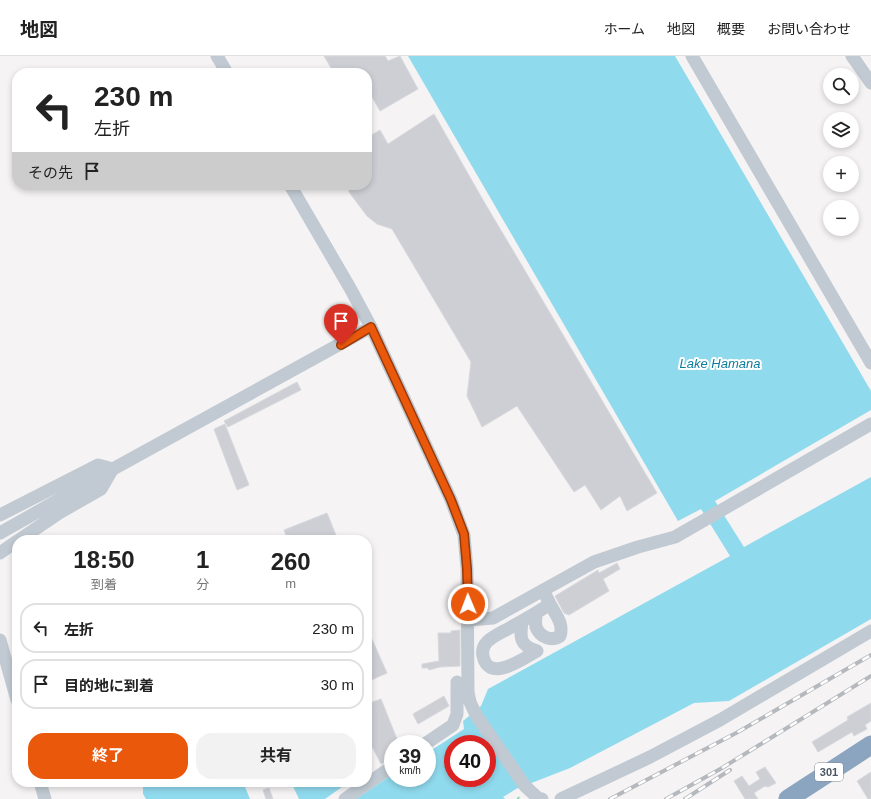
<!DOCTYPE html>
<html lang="ja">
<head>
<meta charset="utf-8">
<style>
  :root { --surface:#fff; --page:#f2f2f2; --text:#222; --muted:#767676; --line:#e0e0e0; --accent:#ea580c }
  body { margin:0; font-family:Helvetica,"Noto Sans JP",sans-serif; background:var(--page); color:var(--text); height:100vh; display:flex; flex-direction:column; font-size:15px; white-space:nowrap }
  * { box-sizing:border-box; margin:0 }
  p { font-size:13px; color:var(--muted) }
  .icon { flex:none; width:22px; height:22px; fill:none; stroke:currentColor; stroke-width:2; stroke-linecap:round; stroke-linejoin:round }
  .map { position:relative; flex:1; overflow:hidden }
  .panel { position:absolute; left:12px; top:479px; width:360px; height:252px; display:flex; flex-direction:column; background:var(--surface); border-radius:16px; box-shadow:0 2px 6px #0003 }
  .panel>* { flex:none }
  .banner { position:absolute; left:12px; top:12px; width:360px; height:122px; border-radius:16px; box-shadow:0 2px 6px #0003; background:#fff; color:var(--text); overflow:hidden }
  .controls { position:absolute; left:823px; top:12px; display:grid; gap:8px }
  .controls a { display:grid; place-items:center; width:36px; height:36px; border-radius:50%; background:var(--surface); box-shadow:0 2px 6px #0003; font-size:20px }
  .speed { position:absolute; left:384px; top:679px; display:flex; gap:8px; font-size:20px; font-weight:700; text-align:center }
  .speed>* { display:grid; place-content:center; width:52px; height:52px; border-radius:50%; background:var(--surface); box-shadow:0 2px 6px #0003; line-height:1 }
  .speed small { font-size:10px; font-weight:400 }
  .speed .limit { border:6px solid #d22; background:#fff; color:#111 }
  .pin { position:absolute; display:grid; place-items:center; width:34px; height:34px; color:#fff; margin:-41px -17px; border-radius:50% 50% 50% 0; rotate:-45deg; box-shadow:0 0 4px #0007 }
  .pin .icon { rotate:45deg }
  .me { position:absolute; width:44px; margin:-22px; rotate:359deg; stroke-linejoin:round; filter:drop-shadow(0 0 3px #0008) }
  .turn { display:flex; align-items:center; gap:14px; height:84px; padding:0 16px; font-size:18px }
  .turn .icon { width:52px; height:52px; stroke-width:2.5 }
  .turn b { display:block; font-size:28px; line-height:34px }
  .then { display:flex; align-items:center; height:38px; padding:0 16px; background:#0003; gap:8px; font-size:15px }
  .eta { display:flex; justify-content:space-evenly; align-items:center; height:68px; text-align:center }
  .eta b { font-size:24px; font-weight:700; line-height:28px }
  .primary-button { display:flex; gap:8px; margin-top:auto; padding:8px 16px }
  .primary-button a { flex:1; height:46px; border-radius:16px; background:var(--accent); color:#fff; font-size:16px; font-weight:700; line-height:46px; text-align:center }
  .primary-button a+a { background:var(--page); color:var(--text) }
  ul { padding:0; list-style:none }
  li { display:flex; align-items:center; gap:12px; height:50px; margin:0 8px 6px; padding:0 8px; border:2px solid var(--line); border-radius:16px }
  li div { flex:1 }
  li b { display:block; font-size:15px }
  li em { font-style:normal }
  header { display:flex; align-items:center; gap:24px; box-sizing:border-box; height:56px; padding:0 20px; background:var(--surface); border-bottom:1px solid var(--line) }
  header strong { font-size:19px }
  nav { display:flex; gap:22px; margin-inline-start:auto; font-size:14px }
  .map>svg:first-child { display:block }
  .water { fill:#90daee; fill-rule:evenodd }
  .building { fill:#cdcfd5; stroke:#d7d9de }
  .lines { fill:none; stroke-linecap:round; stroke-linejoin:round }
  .path { stroke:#7ad0a6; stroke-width:1.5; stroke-dasharray:3 2; stroke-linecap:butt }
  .minor { stroke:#c1cad2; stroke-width:13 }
  .highway { stroke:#8ba5c1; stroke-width:19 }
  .rail-casing { stroke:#b5b8bd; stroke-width:4 }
  .rail { stroke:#fff; stroke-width:2.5; stroke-dasharray:8; stroke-linecap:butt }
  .route-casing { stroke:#983908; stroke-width:10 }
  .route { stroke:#ea580c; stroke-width:7 }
  .labels { text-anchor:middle; stroke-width:4; stroke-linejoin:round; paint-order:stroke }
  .shield { fill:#fff; stroke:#808990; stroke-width:1 }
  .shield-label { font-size:11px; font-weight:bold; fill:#4a5661 }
  .water-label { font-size:13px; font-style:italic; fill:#0c7c9b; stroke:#fff }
</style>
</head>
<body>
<header>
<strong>地図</strong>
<nav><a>ホーム</a><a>地図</a><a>概要</a><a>お問い合わせ</a></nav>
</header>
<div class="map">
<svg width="871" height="743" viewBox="0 0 871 743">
  <rect width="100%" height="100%" fill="#f5f3f3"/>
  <!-- water -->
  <path class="water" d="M408,0H675L871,335V354L715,445L744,491L871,421V563L729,645L694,647L570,712L516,733L503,741L505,743H356L393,718V722H427V697L464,673L463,665L481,650L488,633L730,500L701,453L678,465ZM453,688H487V722H453Z
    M146,726H243L250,743H146L143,738V728Z
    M291,726H349L325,743H299Z"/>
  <!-- building -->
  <path class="building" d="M324,0H385L388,5L400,0L418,33L380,55L367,32V17H334Z
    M434,58L483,144L657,437L627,455L620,440L601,454L585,429L574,436L517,350L482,371L467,340L471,306L392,173L377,168L367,160L349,136V129H367V82L380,74L388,88Z
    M297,326L301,334L228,371L224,365Z
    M225,368L249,429L237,434L214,373Z
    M327,457L338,484H288L284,474Z
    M617,507L620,513L603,523L609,535L569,559L564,557L555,540L598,514L599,517Z
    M367,572L387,617L367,626Z
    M460,574V610L440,611L429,614L428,612H422V608L439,605L438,577H451V575Z
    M444,640L449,650L418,668L413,658Z
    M381,643L399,688H389L393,697V702L381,708L367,681V648Z
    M871,647V665L865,669L867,673L854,680L852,676L818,696L812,686L848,664L847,661Z
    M765,711L776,727L768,731L765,730L754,737L758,743H745L734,725L742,720L749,730L760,723L756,716Z
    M871,716V743H868L857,725Z
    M269,732L273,743H266L263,734Z"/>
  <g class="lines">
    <!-- path -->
    <path class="path" d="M517,743L521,740"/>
    <!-- minor -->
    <path class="minor" d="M217,0L227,17
      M692,0L871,307
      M852,0L871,27
      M290,129L350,232L371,271L451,444L464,479L467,513L468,636L470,646L476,659L525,730L538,742L542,743
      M0,459L98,409L113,413
      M0,477L113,413L371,271
      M19,484L59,457L101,433L112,414
      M0,497L17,485
      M536,557C536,562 535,566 536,571C540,581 551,586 560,580C564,568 556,559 550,548
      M468,564L493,562L594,506L638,491L675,481L871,368
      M522,565C520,582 519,589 537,595C524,602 489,628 483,600C482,595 483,590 487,586C494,579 505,575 513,570C526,563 538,556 550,548L543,534
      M0,584L17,644
      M425,688L453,669L457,658V626
      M40,726L45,743
      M345,743L393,710
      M561,743L650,701L720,664L871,575"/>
    <!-- highway -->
    <path class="highway" d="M788,743L871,689"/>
    <!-- rail casing -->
    <g class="rail-casing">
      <path id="rail" d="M610,743L738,676L871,599
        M666,743L722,712L871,620
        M685,743L730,714"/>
    </g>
    <!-- rail -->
    <use href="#rail" class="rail"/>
  </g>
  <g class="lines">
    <!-- route casing -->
    <g class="route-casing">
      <path id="route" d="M341,289L371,271L451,444L464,478L467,513L468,548"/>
    </g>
    <!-- route -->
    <use href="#route" class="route"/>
  </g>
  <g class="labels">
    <!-- shield labels -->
    <rect class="shield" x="815" y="707" width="28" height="18" rx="3"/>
    <g class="shield-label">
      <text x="829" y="720">301</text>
    </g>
    <!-- water labels -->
    <g class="water-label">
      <text x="720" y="312">Lake Hamana</text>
    </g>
  </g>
</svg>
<div class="controls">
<a><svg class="icon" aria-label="search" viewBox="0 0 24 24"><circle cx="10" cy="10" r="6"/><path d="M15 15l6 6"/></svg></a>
<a><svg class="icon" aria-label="layers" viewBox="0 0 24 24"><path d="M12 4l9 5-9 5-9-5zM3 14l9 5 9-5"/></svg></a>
<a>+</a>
<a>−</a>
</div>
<div class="speed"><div>39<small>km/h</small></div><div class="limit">40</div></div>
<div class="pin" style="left:341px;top:289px;background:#d93025"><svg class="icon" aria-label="arrive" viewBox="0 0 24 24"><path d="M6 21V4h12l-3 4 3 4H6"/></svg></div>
<svg class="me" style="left:468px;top:548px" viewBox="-20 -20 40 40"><circle r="17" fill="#ea580c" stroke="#fff" stroke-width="3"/><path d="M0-11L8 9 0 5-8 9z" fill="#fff"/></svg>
<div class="banner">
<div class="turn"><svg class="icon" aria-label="left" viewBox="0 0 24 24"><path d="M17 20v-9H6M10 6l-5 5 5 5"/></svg><div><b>230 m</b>左折</div></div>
<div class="then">その先<svg class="icon" aria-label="arrive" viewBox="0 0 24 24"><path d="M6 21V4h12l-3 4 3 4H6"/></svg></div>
</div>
<section class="panel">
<div class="eta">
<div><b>18:50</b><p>到着</p></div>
<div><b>1</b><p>分</p></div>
<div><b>260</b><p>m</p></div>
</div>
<ul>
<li><svg class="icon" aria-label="left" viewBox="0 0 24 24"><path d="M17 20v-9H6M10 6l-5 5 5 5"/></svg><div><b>左折</b></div><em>230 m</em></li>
<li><svg class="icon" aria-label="arrive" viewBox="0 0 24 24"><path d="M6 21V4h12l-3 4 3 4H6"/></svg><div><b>目的地に到着</b></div><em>30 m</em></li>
</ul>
<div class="primary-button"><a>終了</a><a>共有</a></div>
</section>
</div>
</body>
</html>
